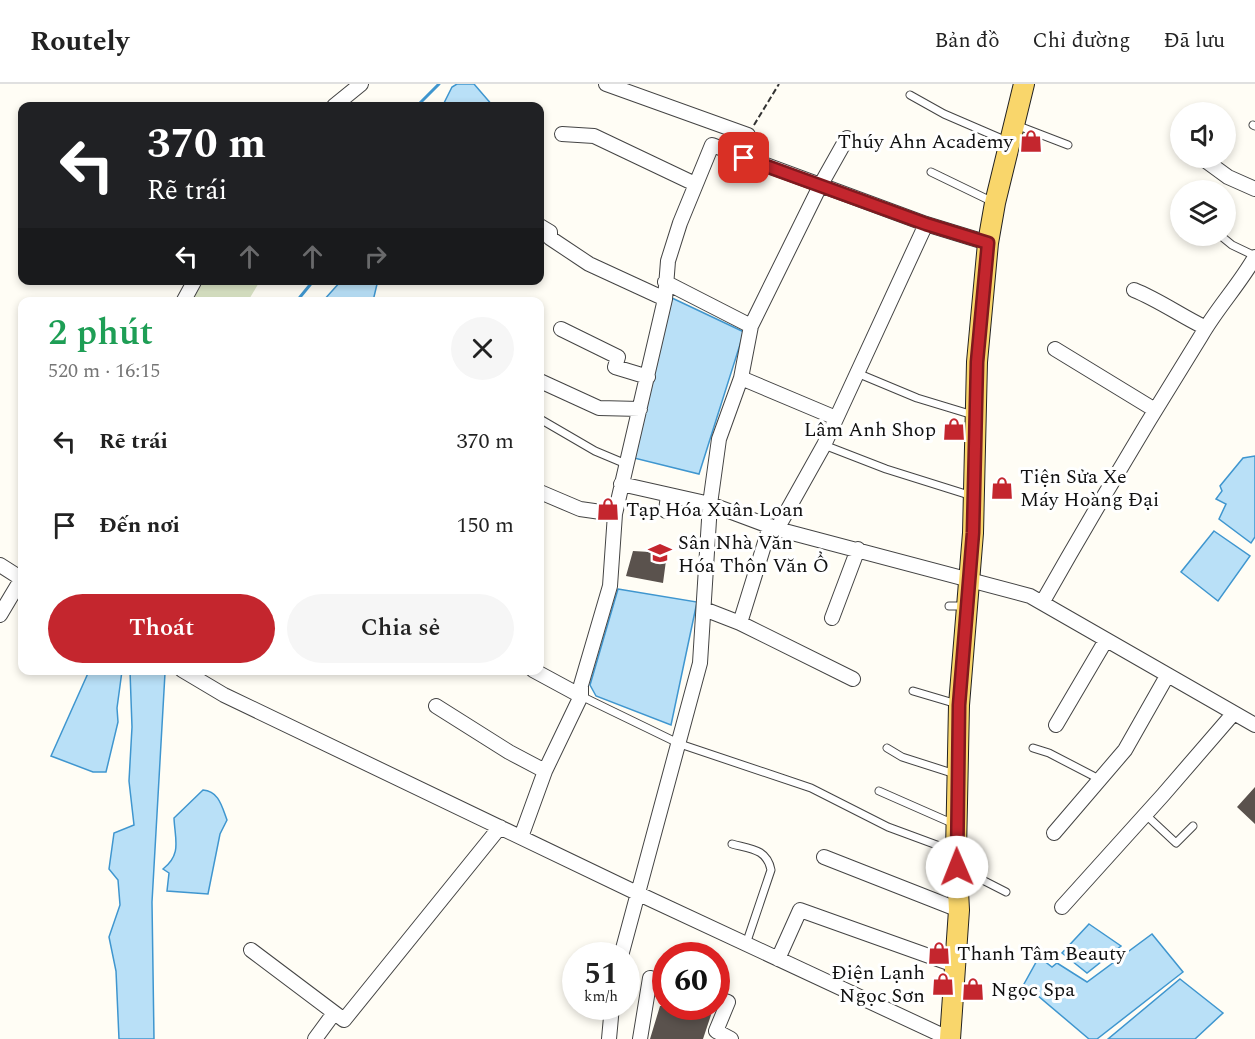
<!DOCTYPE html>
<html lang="vi">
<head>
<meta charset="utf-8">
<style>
  :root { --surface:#fff; --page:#f6f6f6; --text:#222; --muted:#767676; --line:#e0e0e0; --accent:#c4262e }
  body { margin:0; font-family:Spectral,serif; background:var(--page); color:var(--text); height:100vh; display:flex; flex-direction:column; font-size:22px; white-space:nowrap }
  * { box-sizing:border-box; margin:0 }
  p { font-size:20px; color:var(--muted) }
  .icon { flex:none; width:33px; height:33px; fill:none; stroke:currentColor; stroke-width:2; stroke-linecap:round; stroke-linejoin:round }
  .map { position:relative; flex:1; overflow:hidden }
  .panel { position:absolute; left:18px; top:213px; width:526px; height:378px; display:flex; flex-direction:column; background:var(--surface); border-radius:12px; box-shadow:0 3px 9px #0003 }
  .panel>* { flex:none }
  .guide { position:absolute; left:18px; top:18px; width:526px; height:183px; border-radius:12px; box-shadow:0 3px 9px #0003; background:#202124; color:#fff; overflow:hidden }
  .fabs { position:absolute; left:1170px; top:18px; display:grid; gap:12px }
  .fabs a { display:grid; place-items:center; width:66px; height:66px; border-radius:50%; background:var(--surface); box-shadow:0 3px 9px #0003; font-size:30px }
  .speed { position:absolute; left:562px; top:858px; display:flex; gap:12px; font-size:30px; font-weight:700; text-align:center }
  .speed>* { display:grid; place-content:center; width:78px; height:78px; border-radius:50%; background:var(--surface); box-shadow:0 3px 9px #0003; line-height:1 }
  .speed small { font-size:15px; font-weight:400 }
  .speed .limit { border:9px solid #d22; background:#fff; color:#111 }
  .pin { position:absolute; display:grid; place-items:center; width:51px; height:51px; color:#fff; margin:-26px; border-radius:12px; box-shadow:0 3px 9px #0006 }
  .me { position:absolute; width:66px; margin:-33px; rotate:359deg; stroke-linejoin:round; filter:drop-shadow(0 0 4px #0008) }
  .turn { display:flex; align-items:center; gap:21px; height:126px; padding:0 30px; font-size:27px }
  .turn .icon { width:78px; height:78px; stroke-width:2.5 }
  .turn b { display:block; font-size:42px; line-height:51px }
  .lanes { display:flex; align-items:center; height:57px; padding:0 30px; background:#0003; justify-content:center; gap:30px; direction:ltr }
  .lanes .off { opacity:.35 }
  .round { display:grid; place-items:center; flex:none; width:63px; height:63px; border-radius:32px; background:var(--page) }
  .summary { display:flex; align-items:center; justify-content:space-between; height:102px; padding:0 30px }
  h1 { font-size:36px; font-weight:600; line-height:45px; color:#1e9e55 }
  .button { display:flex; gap:12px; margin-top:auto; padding:12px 30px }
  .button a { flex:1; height:69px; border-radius:36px; background:var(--accent); color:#fff; font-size:24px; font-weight:600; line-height:69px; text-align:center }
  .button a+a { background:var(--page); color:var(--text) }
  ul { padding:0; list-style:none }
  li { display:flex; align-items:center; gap:18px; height:84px; padding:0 30px }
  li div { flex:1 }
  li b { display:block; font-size:22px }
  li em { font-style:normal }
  header { display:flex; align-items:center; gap:36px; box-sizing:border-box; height:84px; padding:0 30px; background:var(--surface); border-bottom:2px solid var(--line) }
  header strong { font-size:28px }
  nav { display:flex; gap:33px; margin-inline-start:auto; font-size:21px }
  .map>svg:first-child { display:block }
  .cemetery { fill:#d9e3c4 }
  .water { fill:#b9e0f7; stroke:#3f96cf; stroke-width:1.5 }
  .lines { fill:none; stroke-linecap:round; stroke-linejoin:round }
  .stream { stroke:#3f96cf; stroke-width:3 }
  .building { fill:#5a524d }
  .service-casing { stroke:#444; stroke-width:9 }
  .minor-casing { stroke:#444; stroke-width:16 }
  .primary-casing { stroke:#222; stroke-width:22 }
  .path { stroke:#333; stroke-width:2; stroke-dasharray:6 3; stroke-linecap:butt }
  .service { stroke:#fff; stroke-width:7 }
  .minor { stroke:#fff; stroke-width:14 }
  .primary { stroke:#f9d66b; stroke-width:20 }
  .route-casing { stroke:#7f191e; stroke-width:15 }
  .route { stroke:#c4262e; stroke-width:10 }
  .labels { text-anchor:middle; stroke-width:6; stroke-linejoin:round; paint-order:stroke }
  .poi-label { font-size:20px; fill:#111; stroke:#fff; text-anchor:start }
</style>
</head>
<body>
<header>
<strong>Routely</strong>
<nav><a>Bản đồ</a><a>Chỉ đường</a><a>Đã lưu</a></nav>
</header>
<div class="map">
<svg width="1255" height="955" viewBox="0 0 1255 955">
  <rect width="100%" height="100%" fill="#fffdf5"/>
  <!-- cemetery -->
  <path class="cemetery" d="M204,197V196L260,197L248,217H192Z"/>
  <!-- water -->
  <path class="water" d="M457,0H474L493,22H445L444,19L452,3Z
    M378,196L373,217H323L341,197Z
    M672,214L744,248L699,390L634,374Z
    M1255,372V453L1251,459L1219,435L1226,420L1216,415L1222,407L1220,402L1243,374Z
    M1214,447L1250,472L1218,517L1181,488Z
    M618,505L697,518L671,641L596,612L590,601Z
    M89,587H122L117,624L118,638L106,688H93L51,672Z
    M130,587H159L165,589L152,818L154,955H119L116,887L109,853L120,821L118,796L109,785L114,749L134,741L129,697L132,643Z
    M203,706C219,707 222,723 227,736L220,750L208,810L167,807L169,789L163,785C182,770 175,756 174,734Z
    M1089,840L1121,862L1087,889L1062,869Z
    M1152,850L1183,888L1097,955H1089L1024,900L1039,873L1052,883L1057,879L1087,898Z
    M1180,895L1223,929L1195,955H1108Z"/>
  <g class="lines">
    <!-- stream -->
    <path class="stream" d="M417,22L439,0
      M296,218L314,196"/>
  </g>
  <!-- building -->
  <path class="building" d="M633,467L667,469L663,499L626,492Z
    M1255,703V740L1237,723Z
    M660,922H714L703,955H650Z"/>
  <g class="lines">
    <!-- service casing -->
    <g class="service-casing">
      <path id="service" d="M910,11L944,30L1009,58
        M1016,41L1068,61
        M1253,41L1255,42
        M931,88L993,118
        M1221,152L1232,161L1255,172
        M857,289L917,314L973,331
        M540,335L595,367L626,380
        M824,361L886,385L972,412
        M949,522H966
        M913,607L957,620
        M581,612L680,660L811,704L888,743L953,767
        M887,664L902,673L955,690
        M1033,664L1049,669L1101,696
        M879,707L954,740
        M1146,731L1176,759L1193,742
        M732,760C751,765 767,765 771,786L746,860
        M959,784L1006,808"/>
    </g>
    <!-- minor casing -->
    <g class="minor-casing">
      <path id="minor" d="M606,0L748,51L744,74
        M334,22L361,0
        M562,50L594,52L695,100
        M1202,74L1228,93L1255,105
        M540,142L550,148V154L589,180L665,215
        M665,198L751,242
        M1134,206C1159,216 1181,232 1206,244
        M183,218L195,196
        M561,245L618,273L615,283L648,293
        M1055,265L1155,326
        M741,294L836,334
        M540,297L599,324L640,325
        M621,400L710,420L777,445L1030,512L1255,641
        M540,408L580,425L615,430
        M666,427L668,411
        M777,445L824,361L926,140
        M0,481L22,495
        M1042,519C1093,429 1146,340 1201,252C1217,224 1239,201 1255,173
        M704,525L740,539L853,595
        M0,531L22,494
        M832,534L858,465
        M740,539L770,442
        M182,586L224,611L639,810L950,955
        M533,586L581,612
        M436,622L509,668L545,687
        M1056,641L1106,556
        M1054,749L1125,666L1167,592
        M521,753L545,687L581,612V601L610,502L615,430L665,215L668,177L680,139L712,61L926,140L988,159
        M824,773L959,826
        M1062,823L1163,711L1233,630
        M251,866L344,936L500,743
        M621,872L700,579L710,420L719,355L741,294L751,242L820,102L847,54
        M778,875L800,826L957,882
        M717,914L728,918L716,947L731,955
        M315,955L334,929
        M609,955L612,922
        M640,955L650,894L666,899"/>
    </g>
    <!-- primary casing -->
    <g class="primary-casing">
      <path id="primary" d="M950,955L959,826L956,768L959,621L973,449L977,278L988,159L995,119L1024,0"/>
    </g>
    <!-- path -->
    <path class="path" d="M754,41L779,0"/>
    <!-- service -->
    <use href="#service" class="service"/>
    <!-- minor -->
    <use href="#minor" class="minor"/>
    <!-- primary -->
    <use href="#primary" class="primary"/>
  </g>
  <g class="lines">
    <!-- route casing -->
    <g class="route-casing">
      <path id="route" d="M744,74L926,140L988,159L977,278L973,449L959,621L957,783"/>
    </g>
    <!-- route -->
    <use href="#route" class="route"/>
  </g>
  <!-- icons -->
  <defs>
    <g id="shop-bare" transform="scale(1.8)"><path d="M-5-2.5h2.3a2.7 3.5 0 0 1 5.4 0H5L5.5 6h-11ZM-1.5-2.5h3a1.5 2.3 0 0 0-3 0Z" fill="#c4262e" stroke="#fff" stroke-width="2.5" paint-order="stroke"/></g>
    <g id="school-bare" transform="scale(1.8)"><path d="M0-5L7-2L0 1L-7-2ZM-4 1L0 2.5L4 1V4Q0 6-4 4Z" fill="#c4262e" stroke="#fff" stroke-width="2.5" paint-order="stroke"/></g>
  </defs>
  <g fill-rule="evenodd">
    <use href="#shop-bare" x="1031" y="57"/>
    <use href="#shop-bare" x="954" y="345"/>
    <use href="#shop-bare" x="1002" y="404"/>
    <use href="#shop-bare" x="608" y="425"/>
    <use href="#school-bare" x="660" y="469"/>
    <use href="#shop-bare" x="939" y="869"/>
    <use href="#shop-bare" x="943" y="900"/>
    <use href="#shop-bare" x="973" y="905"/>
  </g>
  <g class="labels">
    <!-- poi labels -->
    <g class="poi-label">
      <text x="1013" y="64" text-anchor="end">Thúy Ahn Academy</text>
      <text x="936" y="352" text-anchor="end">Lâm Anh Shop</text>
      <text x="1020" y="399">Tiện Sửa Xe<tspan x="1020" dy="23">Máy Hoàng Đại</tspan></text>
      <text x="626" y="432">Tạp Hóa Xuân Loan</text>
      <text x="678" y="465">Sân Nhà Văn<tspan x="678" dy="23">Hóa Thôn Văn Ổ</tspan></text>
      <text x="957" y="876">Thanh Tâm Beauty</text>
      <text x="925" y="895" text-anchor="end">Điện Lạnh<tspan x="925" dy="23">Ngọc Sơn</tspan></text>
      <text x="991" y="912">Ngọc Spa</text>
    </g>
  </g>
</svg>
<div class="fabs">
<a><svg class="icon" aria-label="sound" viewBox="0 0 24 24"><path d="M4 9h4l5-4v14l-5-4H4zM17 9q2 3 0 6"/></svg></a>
<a><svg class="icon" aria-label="layers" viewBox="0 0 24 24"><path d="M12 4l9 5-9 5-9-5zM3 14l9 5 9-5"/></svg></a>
</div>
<div class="speed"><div>51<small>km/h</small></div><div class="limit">60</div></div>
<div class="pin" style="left:744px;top:74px;background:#d93025"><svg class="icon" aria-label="arrive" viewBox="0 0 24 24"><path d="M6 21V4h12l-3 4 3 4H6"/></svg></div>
<svg class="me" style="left:957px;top:783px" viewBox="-20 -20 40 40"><circle r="19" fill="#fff"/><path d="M0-13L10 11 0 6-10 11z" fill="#c4262e"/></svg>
<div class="guide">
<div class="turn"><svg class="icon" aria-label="left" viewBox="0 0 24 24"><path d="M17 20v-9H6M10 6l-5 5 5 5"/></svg><div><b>370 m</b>Rẽ trái</div></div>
<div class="lanes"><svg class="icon" aria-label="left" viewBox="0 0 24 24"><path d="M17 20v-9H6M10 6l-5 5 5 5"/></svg><svg class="icon off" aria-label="ahead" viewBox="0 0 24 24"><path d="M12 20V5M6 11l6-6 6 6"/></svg><svg class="icon off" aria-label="ahead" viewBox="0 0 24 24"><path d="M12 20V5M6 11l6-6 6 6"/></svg><svg class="icon off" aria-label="right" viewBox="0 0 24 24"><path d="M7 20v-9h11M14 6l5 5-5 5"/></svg></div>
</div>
<section class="panel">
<div class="summary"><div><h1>2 phút</h1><p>520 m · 16:15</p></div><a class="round"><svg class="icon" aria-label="close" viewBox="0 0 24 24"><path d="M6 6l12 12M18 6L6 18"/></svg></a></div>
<ul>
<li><svg class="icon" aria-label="left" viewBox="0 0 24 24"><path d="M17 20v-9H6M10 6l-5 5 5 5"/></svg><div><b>Rẽ trái</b></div><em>370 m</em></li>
<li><svg class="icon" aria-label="arrive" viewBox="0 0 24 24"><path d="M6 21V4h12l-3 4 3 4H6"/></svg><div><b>Đến nơi</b></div><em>150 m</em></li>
</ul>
<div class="button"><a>Thoát</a><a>Chia sẻ</a></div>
</section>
</div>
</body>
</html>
